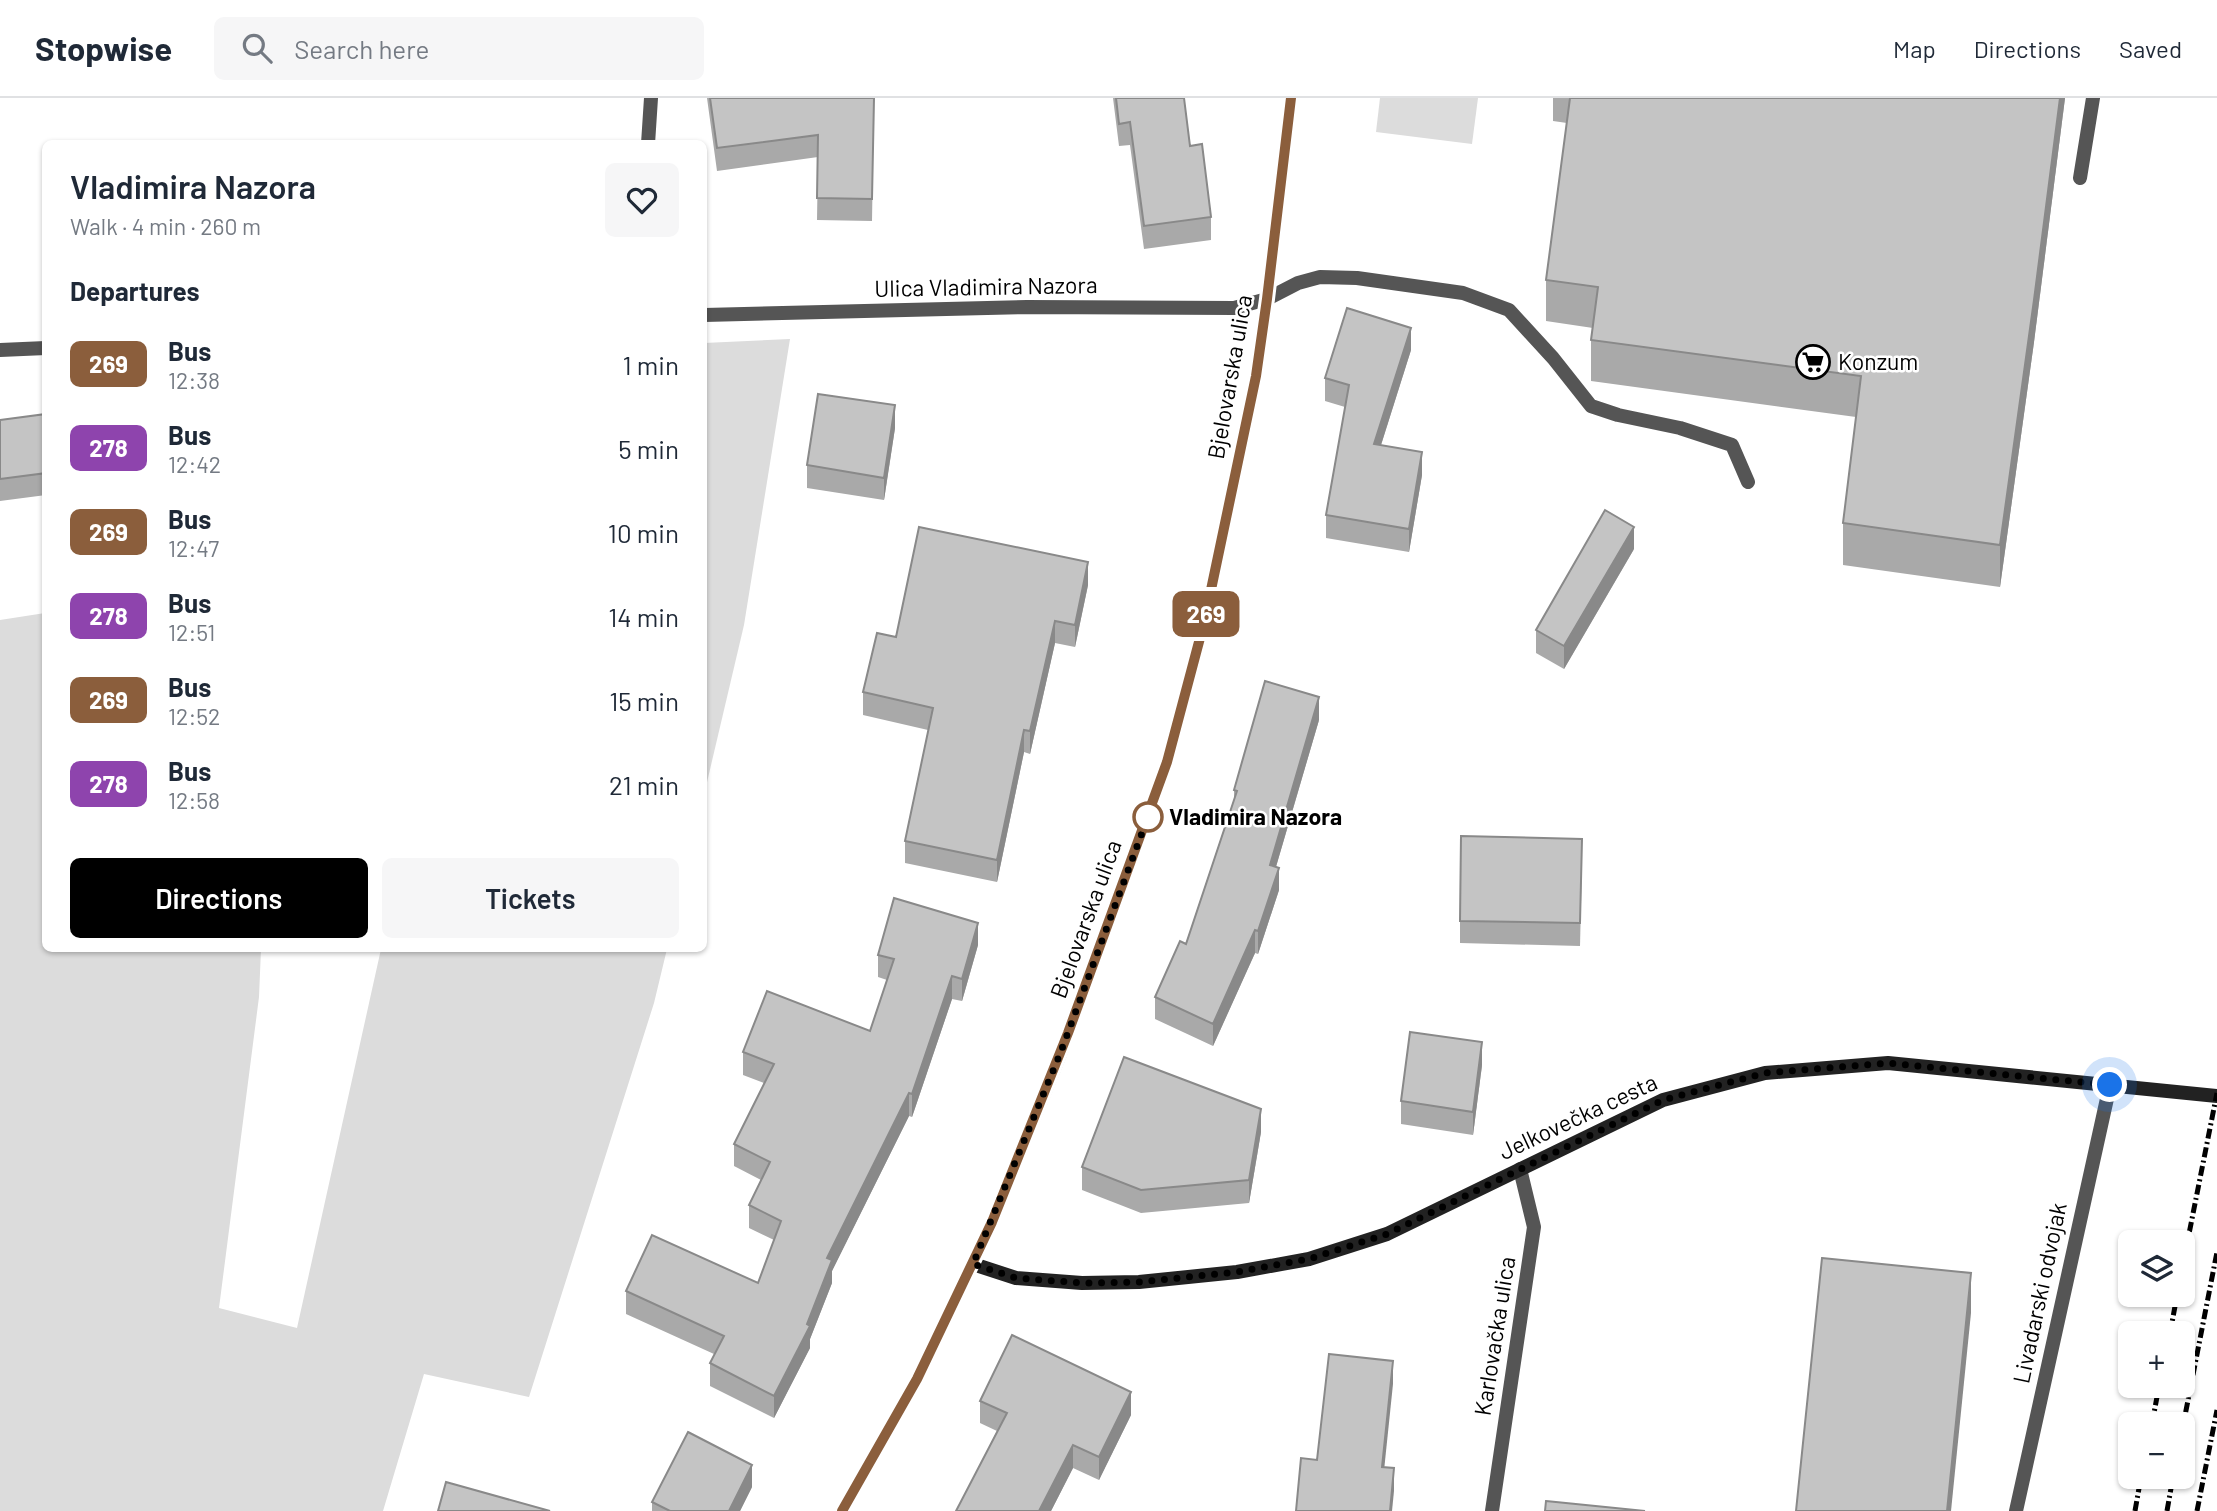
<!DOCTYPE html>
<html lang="en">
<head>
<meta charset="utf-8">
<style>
  :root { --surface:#fff; --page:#f6f6f7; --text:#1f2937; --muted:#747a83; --line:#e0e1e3; --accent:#000 }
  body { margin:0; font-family:Barlow,sans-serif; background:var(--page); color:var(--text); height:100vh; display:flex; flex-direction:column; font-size:26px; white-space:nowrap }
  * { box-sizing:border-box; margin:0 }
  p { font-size:23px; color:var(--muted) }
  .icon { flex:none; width:38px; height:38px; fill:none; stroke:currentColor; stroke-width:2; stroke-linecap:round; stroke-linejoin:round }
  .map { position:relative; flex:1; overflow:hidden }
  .details { position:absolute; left:42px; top:42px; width:665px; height:812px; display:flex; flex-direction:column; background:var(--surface); border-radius:10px; box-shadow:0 2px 5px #0004 }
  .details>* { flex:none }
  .badge { padding:0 14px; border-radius:10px; font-size:24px; line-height:46px }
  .controls { position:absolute; left:2118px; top:1132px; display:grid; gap:14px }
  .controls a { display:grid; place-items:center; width:77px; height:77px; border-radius:10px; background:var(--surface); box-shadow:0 2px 5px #0004; font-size:35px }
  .you { position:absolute; width:35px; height:35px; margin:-18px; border:5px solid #fff; border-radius:50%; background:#1a73e8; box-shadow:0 0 0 10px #1a73e833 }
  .map>.badge { position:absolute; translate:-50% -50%; box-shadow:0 0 0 4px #fff }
  h2 { padding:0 28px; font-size:26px; line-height:63px }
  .round { display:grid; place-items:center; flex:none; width:74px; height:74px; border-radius:10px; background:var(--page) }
  .headline { display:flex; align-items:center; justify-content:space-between; height:119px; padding:0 28px }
  h1 { font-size:33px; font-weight:600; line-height:52px }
  .cta { display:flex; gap:14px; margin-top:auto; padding:14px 28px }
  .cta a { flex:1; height:80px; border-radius:10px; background:var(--accent); color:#fff; font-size:28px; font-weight:600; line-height:80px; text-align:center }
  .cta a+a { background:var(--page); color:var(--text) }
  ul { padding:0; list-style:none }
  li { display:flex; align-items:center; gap:21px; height:84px; padding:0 28px }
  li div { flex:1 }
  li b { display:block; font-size:26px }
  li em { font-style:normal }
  li .badge { min-width:77px; font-weight:700; text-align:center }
  header { display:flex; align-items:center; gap:42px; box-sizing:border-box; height:98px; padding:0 35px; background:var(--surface); border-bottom:2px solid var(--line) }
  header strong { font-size:33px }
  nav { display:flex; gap:38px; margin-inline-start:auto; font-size:24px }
  .search { width:490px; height:63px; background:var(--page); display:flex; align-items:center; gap:18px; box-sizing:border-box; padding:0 24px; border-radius:10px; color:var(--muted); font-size:26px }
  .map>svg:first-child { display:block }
  .green { fill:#dcdcdc }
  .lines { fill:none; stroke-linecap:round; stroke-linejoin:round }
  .lane { stroke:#555; stroke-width:14 }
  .street { stroke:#555; stroke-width:14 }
  .secondary { stroke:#222; stroke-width:14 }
  .rail { stroke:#000; stroke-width:5; stroke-dasharray:10 3.5 2 3.5; stroke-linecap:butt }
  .wall { fill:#a9a9a9 }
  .shaded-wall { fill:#898989 }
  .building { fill:#c4c4c4; stroke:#898989; stroke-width:2 }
  .line-casing { stroke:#fff; stroke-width:16 }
  .line { stroke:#8b5e3c; stroke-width:10 }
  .walk { stroke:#000; stroke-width:7; stroke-dasharray:0 12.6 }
  .stop-dot { fill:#fff; stroke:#8b5e3c; stroke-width:3.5 }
  .labels { text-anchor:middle; stroke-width:5; stroke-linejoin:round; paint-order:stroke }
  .street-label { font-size:23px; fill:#000; stroke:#fff }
  .poi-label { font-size:23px; fill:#000; stroke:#fff; text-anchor:start }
  .stop-label { font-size:23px; font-weight:bold; fill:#000; stroke:#fff; text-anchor:start }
</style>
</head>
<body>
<header>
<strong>Stopwise</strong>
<div class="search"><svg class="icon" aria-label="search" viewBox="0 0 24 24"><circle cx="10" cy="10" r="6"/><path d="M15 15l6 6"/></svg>Search here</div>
<nav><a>Map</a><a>Directions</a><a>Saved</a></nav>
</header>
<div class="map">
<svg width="2217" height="1413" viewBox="0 0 2217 1413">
  <rect width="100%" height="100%" fill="#fff"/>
  <g class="green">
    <polygon points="1380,0 1478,0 1472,46 1376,34"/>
    <polygon points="790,241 744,527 704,697 704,245"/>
    <polygon points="45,515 46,850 261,851 259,899 219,1210 297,1230 381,851 667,851 654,905 529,1299 424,1276 383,1413 0,1413 0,522"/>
  </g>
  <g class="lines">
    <g class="lane">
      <polyline points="2080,80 2093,0"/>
      <polyline points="1267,201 1298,185 1320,179 1357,180 1463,195 1509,212 1553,260 1591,308 1618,317 1680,330 1732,347 1748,384"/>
      <polyline points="2016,1413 2110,987"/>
    </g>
    <g class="street">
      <polyline points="648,46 651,0"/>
      <polyline points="704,217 1027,209 1234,210 1267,201"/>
      <polyline points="0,252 46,250"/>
      <polyline points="1492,1413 1534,1129 1520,1071"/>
    </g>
    <g class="secondary">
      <polyline points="973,1166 1016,1180 1082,1185 1139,1184 1237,1174 1309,1161 1387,1136 1663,1002 1765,975 1888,965 2217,998"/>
      <polyline points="842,1413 917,1281 992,1124 1060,956 1167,664 1204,525 1256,278 1267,201 1291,0"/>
    </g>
    <g class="rail">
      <polyline points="2182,1171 2217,995"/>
      <polyline points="2170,1236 2177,1197"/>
      <polyline points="2152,1326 2159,1288"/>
      <polyline points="2182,1333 2217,1154"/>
      <polyline points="2135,1413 2141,1379"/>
      <polyline points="2167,1413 2173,1379"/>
      <polyline points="2197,1413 2217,1312"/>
    </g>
  </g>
  <g class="wall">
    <polygon points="707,0 874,0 872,123 817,122 818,59 717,73"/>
    <polygon points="1113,0 1184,0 1190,48 1211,119 1211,142 1144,151 1130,47 1119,48"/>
    <polygon points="1553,0 2065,0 2034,244 2000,489 1843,467 1843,425 1856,319 1591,283 1591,242 1593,230 1546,223 1546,182 1567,25 1553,23"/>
    <polygon points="1411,252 1381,347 1422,377 1409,454 1326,440 1326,417 1345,309 1325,303 1325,280"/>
    <polygon points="46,316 46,397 0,403 0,322"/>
    <polygon points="895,330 884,402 807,390 807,367"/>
    <polygon points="1634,451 1564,571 1536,555 1536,532"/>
    <polygon points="1088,487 1075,549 1055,545 1030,656 1024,654 997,784 905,765 905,743 928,632 863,617 863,594 896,539"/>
    <polygon points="1319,622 1276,769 1279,792 1258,856 1255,855 1213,948 1155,921 1155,899 1186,846 1234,704 1234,692"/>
    <polygon points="1582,764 1580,848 1460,845 1460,823"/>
    <polygon points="978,847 962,903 952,901 912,1019 909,1018 832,1173 832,1185 810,1241 810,1250 774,1320 710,1288 710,1265 714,1256 626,1216 626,1193 758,1185 774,1142 749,1130 749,1107 761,1082 734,1068 734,1046 764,985 743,977 743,954 870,933 887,882 878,879 878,857"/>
    <polygon points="1482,967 1473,1037 1401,1026 1401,1003"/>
    <polygon points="1261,1034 1249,1105 1141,1115 1082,1092 1082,1069"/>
    <polygon points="980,1303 1131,1317 1099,1382 1073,1370 1051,1413 956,1413 997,1333 980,1325"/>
    <polygon points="752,1389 740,1413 652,1413 652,1404"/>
  </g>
  <g class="shaded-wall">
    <polygon points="2060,0 2065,0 2034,244 2000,489 2000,447"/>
    <polygon points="1411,230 1411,252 1374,369 1374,346"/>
    <polygon points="895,307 895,330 884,402 884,380"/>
    <polygon points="1422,354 1422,377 1409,454 1409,431"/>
    <polygon points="1634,429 1634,451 1564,571 1564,548"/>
    <polygon points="1088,464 1088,487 1075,549 1075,527"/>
    <polygon points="1055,523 1055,545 1030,656 1030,633"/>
    <polygon points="1319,599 1319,622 1270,789 1270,767"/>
    <polygon points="1024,632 1024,654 997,784 997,762"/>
    <polygon points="1279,770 1279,792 1258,856 1258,833"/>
    <polygon points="978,825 978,847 962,903 962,881"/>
    <polygon points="1255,832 1255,855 1213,948 1213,926"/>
    <polygon points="952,878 952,901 912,1019 912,996"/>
    <polygon points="1482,944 1482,967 1473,1037 1473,1014"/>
    <polygon points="909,995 909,1018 832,1173 832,1185 810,1241 810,1250 774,1320 774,1298 807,1226 827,1160"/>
    <polygon points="1261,1011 1261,1034 1249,1105 1249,1082"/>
    <polygon points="1971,1175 1971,1215 1951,1413 1947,1413"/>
    <polygon points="1393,1263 1393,1286 1382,1392 1382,1369"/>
    <polygon points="1131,1294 1131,1317 1099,1382 1099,1359"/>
    <polygon points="1073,1347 1073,1370 1051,1413 1039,1413"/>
    <polygon points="752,1367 752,1389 740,1413 729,1413"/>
    <polygon points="1394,1370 1394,1393 1392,1413 1390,1413"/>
  </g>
  <g class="building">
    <polygon points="710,0 874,0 872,101 817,100 818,37 717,50"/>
    <polygon points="1116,0 1184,0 1190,48 1202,46 1211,119 1144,128 1130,24 1119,26"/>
    <polygon points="1570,0 2060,0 2034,202 2000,447 1843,425 1861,278 1591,242 1598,189 1546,182"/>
    <polygon points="1347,210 1411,230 1374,346 1422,354 1409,431 1326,417 1349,287 1325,280"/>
    <polygon points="818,296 895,307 884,380 807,367"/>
    <polygon points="46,316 46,375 0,381 0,322"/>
    <polygon points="1605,412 1634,429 1564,548 1536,532"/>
    <polygon points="919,429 1088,464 1075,527 1055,523 1030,633 1024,632 997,762 905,743 933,610 863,594 877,535 896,539"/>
    <polygon points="1265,583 1319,599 1270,767 1279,770 1258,833 1255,832 1213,926 1155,899 1180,843 1186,846 1237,693 1234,692"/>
    <polygon points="1461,738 1582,741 1580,825 1460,823"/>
    <polygon points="894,800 978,825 962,881 952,878 912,996 909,995 827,1160 832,1162 807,1226 810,1228 774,1298 710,1265 724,1238 626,1193 652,1137 758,1185 781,1123 749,1107 770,1064 734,1046 774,966 743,954 767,893 870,933 894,861 878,857"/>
    <polygon points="1410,934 1482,944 1473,1014 1401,1003"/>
    <polygon points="1124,959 1261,1011 1249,1082 1141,1092 1082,1069"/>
    <polygon points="1822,1160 1971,1175 1947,1413 1796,1413"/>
    <polygon points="1012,1237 1131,1294 1099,1359 1073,1347 1039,1413 956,1413 1007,1315 980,1303"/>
    <polygon points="1329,1256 1393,1263 1382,1369 1394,1370 1390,1413 1296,1413 1301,1360 1317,1362"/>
    <polygon points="688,1334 752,1367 729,1413 670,1413 652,1404"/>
    <polygon points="446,1384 550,1413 438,1413"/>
    <polygon points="1546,1403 1645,1413 1545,1413"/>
  </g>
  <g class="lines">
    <g class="line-casing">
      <polyline id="line" points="842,1413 917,1281 992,1124 1068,935 1167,664 1204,525 1256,278 1267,201 1291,0"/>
    </g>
    <use href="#line" class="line"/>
    <polyline class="walk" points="1148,719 1149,716 1060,956 973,1166 1016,1180 1083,1185 1139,1184 1237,1174 1309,1161 1387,1136 1663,1002 1765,975 1888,965 2110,987"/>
  </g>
  <defs>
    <g id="supermarket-ring" transform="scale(1.75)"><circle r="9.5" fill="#fff" stroke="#000" stroke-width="1.5"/><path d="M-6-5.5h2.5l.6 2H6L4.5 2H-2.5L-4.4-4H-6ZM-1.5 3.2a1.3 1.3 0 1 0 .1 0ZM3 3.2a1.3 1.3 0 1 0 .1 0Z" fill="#000"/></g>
  </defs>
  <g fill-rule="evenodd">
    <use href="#supermarket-ring" x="1813" y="264"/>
  </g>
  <circle class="stop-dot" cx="1148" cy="719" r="14"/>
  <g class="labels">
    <g class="street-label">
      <text transform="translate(986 189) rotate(-1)" y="8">Ulica Vladimira Nazora</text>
      <text transform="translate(1230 279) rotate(-80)" y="8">Bjelovarska ulica</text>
      <text transform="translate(1086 821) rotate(-70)" y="8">Bjelovarska ulica</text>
      <text transform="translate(1578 1019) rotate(-25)" y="8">Jelkovečka cesta</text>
      <text transform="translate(2040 1195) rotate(-78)" y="8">Livadarski odvojak</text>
      <text transform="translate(1495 1238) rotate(-81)" y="8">Karlovačka ulica</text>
    </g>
    <g class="poi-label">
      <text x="1838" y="272">Konzum</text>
    </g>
    <g class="stop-label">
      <text x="1169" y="727">Vladimira Nazora</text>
    </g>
  </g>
</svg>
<div class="controls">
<a><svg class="icon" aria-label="layers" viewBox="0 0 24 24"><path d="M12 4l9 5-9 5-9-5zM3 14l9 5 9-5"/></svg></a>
<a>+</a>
<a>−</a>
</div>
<div class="you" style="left:2110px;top:987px"></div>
<b class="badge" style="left:1206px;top:516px;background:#8b5e3c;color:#fff">269</b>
<section class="details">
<div class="headline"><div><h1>Vladimira Nazora</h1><p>Walk · 4 min · 260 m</p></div><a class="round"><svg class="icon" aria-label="heart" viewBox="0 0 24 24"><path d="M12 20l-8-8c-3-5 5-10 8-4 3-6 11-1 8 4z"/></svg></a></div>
<h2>Departures</h2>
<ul>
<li><span class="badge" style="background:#8b5e3c;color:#fff">269</span><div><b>Bus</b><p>12:38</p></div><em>1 min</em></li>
<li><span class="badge" style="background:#8e44ad;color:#fff">278</span><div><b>Bus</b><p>12:42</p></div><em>5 min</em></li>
<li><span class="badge" style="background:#8b5e3c;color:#fff">269</span><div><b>Bus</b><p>12:47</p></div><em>10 min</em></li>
<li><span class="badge" style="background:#8e44ad;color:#fff">278</span><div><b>Bus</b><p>12:51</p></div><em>14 min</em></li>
<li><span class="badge" style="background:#8b5e3c;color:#fff">269</span><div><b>Bus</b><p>12:52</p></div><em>15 min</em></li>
<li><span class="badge" style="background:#8e44ad;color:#fff">278</span><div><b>Bus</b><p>12:58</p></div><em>21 min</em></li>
</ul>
<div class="cta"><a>Directions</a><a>Tickets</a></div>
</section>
</div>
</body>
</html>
